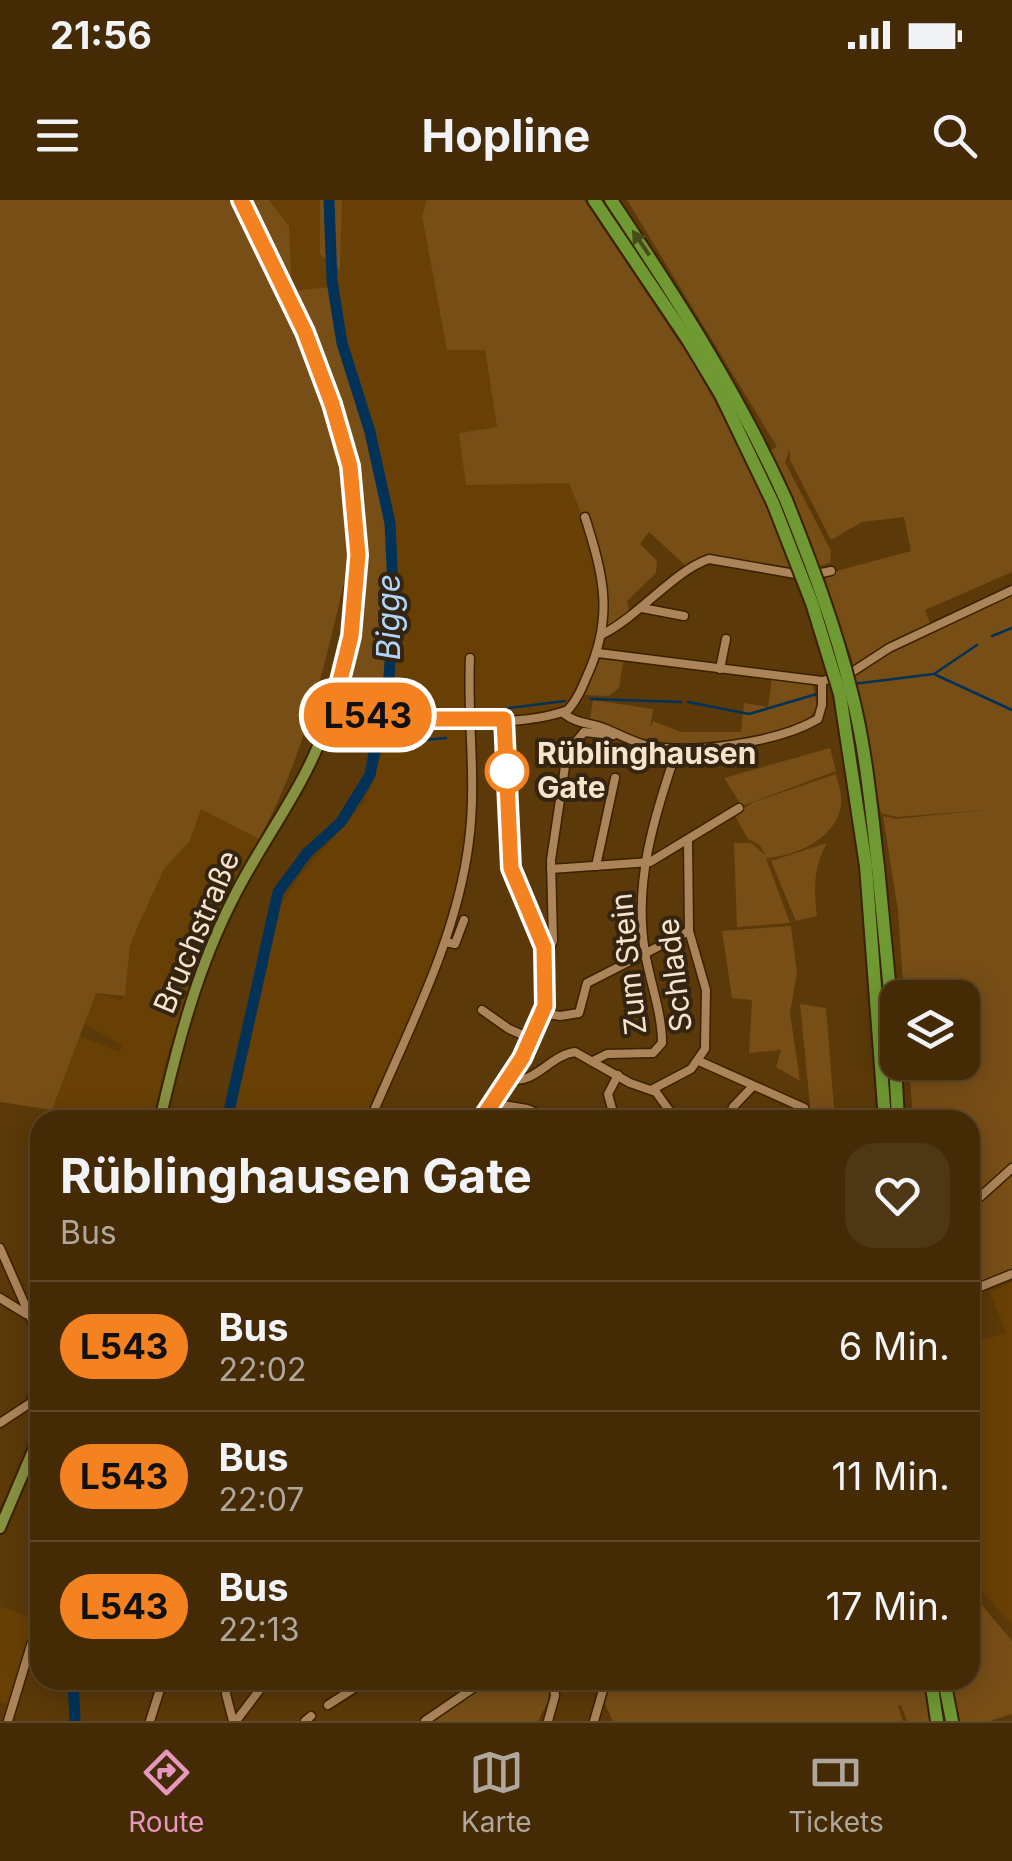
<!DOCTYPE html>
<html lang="de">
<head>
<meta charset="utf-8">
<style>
  :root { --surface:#442b06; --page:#4e3714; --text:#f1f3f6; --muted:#afa79b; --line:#5c4728; --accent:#e797bd }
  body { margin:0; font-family:Inter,sans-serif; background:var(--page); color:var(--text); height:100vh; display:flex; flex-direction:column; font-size:38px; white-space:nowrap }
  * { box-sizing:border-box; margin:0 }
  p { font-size:32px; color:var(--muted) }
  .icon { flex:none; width:55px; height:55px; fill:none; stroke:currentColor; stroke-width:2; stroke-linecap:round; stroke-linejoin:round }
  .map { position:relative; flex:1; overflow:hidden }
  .panel { position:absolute; left:30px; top:910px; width:950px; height:580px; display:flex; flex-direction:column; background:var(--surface); border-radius:30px; box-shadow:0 5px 25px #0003,0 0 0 2px var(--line) }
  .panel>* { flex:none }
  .badge { padding:0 20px; border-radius:32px; font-size:35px; line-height:65px }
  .controls { position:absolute; left:880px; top:780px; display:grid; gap:20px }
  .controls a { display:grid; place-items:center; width:100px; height:100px; border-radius:20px; background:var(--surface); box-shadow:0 5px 25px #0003,0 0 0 2px var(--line); font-size:50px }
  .map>.badge { position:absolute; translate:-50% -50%; box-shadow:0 0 0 5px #fff }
  .round { display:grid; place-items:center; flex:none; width:105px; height:105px; border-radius:30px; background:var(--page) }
  .head { display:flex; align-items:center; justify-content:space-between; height:170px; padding:0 30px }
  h1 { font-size:48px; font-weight:700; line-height:75px }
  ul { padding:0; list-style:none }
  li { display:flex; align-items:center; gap:30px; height:130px; padding:0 30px; border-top:2px solid var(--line) }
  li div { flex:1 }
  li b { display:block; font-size:38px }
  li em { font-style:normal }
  li .badge { min-width:110px; font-weight:700; text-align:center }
  .status { display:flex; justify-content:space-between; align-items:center; height:70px; padding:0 50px; background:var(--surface); direction:ltr }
  .status svg { height:28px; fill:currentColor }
  header { display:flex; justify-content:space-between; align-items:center; height:130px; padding:0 30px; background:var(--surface); font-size:45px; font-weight:700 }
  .dock { display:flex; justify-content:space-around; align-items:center; height:140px; border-top:2px solid var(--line); background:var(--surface); font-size:28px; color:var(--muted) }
  .dock a { display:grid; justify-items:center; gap:5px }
  .dock .active { color:var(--accent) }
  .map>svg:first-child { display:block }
  .built { fill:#684005 }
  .green { fill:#784e17 }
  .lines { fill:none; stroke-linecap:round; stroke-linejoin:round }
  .stream { stroke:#023258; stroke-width:2.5 }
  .river { stroke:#023258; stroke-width:11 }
  .minor-casing { stroke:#3b2100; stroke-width:11 }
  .major-casing { stroke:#3b2100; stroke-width:14 }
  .highway-casing { stroke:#3b2100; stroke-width:16 }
  .minor { stroke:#ac8459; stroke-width:8 }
  .major { stroke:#879142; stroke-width:10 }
  .highway { stroke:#6f9932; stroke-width:12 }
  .highway-bridge-casing { stroke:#3b2100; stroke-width:16; stroke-linecap:butt }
  .highway-bridge { stroke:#6f9932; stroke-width:12 }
  .oneway { fill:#494d1d }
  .line-casing { stroke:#fff; stroke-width:22 }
  .line { stroke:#f58220; stroke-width:15 }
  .stop-dot { fill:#fff; stroke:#f58220; stroke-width:5 }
  .labels { text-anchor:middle; stroke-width:8; stroke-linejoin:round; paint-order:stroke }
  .stop-label { font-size:30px; font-weight:bold; fill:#f8e3cc; stroke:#342412; text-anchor:start }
  .street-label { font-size:30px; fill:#f8e3cc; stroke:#342412 }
  .water-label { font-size:32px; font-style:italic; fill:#afd5fb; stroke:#342412 }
</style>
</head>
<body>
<div class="status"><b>21:56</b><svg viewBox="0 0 49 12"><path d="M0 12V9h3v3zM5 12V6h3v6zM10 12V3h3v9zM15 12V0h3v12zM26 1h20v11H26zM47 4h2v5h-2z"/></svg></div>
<header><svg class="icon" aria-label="menu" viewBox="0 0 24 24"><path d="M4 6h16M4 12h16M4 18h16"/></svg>Hopline<svg class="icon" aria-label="search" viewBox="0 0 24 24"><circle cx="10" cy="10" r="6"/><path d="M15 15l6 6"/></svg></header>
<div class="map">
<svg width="1012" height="1521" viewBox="0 0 1012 1521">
  <rect width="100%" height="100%" fill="#5b3908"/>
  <g class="built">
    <polygon points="269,0 427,0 422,16 447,149 485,150 497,227 459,233 467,284 569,283 597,355 604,416 584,483 563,513 468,522 469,640 445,742 370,920 233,920 281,705 299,677 365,601 384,548 392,503 398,416 395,330 330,88 292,92 289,26"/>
    <polygon points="201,608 259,639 242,664 203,747 168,852 153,920 90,920 52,910 80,836 120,852 122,845 84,824 96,793 121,800 125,796 130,746 138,726 164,669 189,642"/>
    <polygon points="1012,1083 1012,1425 977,1385 970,1296 970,1143 1006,1133 990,1092"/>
    <polygon points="0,1406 38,1421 7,1505 0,1502"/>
  </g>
  <g class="green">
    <path d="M0 0H269L289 26 292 91 330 87 395 330 398 416 392 503 351 488 360 438 365 361 349 362C326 458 307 552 259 639L201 609 189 642 164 669 138 726 130 746 125 796 96 793 52 910 0 902Z"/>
    <polygon points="320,0 342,0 340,70 320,54"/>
    <path d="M427 0H584L693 163 748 261 777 247 627 0H1012V372L925 410 933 431 1012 395V1071L970 1088V920H913L909 863 962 862V798L904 797 898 711 883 616 896 619 983 610 897 617 881 613 852 459 830 400 825 374 911 351 904 317 862 322 831 340 790 260V249L785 262 831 351 830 363C791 376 748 361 708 354L687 367 649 332 640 344 657 361 656 373 627 401 630 416 607 432 604 372 569 283 466 285 459 233 497 227 485 150H447L422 16Z"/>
    <polygon points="600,459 623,462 619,488 609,496 585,495"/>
    <polygon points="772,478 813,485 817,507 805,524 736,544 645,545 578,521 579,516 590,518 593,500 653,509 650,529 653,521 681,532 741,532 744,503 768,507"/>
    <polygon points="830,548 836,571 742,606 724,578"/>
    <path d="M836 574C838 584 843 597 841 606 835 639 796 656 766 658L790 723 737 727 734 643H751L765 655 760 645 748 639 734 614 754 602Z"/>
    <path d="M827 643C813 668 814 688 817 716L796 721 771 661Z"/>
    <polygon points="791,726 797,773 790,813 800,881 776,867 781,850 749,853 752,800 732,798 722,731"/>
    <polygon points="800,804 826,808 835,920 801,920 810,905"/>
    <polygon points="970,1391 1012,1441 1012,1514 990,1521 958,1521 951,1480 970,1480"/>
    <polygon points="492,1480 549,1480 548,1501 538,1521 432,1521"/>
    <polygon points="611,1480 924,1480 931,1521 907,1521 901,1505 898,1506 903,1521 613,1521 603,1500"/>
  </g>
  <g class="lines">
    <g class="stream">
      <polyline points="992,436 1012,428"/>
      <polyline points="936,475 1012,510"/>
      <polyline points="853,484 934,474 977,445"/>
      <polyline points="591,499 681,502"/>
      <polyline points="688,502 749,514 817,494"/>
      <polyline points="509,508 565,501"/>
      <polyline points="376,544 446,538"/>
    </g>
    <g class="river">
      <polyline points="227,920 278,692 307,653 341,622 370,575 389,476 394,409 390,323 370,232 342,143 332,81 329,0"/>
      <polyline points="73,1480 75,1521"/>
    </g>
    <g class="minor-casing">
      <g id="minor">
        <polyline points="642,408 684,416"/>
        <path d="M603 434C640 415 674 371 709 359L807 376 831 371"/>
        <polyline points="598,453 822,481 849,474 889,448 1012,390"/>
        <polyline points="720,469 726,439"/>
        <path d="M342 509C397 522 516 530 568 510 577 500 582 488 587 476 614 417 604 377 585 317"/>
        <path d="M563 513C578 525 590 522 606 529 618 534 629 540 642 544 687 556 777 543 818 519L822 505V481"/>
        <polyline points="596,666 615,578"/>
        <polyline points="551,669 650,662 739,608"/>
        <polyline points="445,742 455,744 464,720"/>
        <polyline points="545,759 553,741 551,660 567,553 584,532 613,535"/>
        <polyline points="482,810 509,829 532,839"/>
        <polyline points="543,813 560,816 579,813 587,783 689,731"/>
        <path d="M593 861 607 854 653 853 662 843C662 812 650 783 645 752 633 681 655 616 677 549"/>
        <polyline points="699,861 804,908 798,920"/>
        <path d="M509 879C534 886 550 855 575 852L630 883 656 892 676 920"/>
        <polyline points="651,890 691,869 705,849 706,790 689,731 688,641"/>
        <polyline points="491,903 527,909 554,920"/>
        <polyline points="733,907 753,886"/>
        <path d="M370 920C408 830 457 739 469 641 477 580 467 519 470 458"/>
        <polyline points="481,920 522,859 545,805 544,747 511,668 505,519"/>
        <polyline points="615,920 608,894 618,875"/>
        <polyline points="970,1006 1012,968"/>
        <polyline points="0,1048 40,1139"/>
        <polyline points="970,1091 1012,1074"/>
        <polyline points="0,1098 26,1114"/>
        <polyline points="32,1202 40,1148"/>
        <polyline points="0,1223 32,1202 40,1205"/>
        <polyline points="228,1480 226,1494 233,1521"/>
        <polyline points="328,1505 367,1480"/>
        <polyline points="8,1521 31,1445 40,1430"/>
        <polyline points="150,1521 163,1480"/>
        <polyline points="236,1521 267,1480"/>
        <polyline points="305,1521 311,1516"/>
        <polyline points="425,1521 485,1480"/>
        <polyline points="548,1521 555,1496 553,1480"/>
        <polyline points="594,1521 606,1480"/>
      </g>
    </g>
    <g class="major-casing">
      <g id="major">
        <path d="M241 0C288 87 341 193 354 292 364 362 354 429 336 497"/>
        <circle cx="331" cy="507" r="12"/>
        <path d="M160 920C178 842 198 766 235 695 265 636 308 583 328 519"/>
        <polyline points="0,1328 40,1234"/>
      </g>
    </g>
    <g class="highway-casing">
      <g id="highway">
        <polyline points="594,0 688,140 721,195 773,303"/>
        <path d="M611 0C676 97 738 193 786 300"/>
        <polyline points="866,666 885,920"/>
        <polyline points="878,667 893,823 898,920"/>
        <polyline points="931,1480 937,1521"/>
        <polyline points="944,1480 952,1521"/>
      </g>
    </g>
    <use href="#minor" class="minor"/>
    <use href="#major" class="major"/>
    <use href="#highway" class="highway"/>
    <g class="highway-bridge-casing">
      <g id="highway-bridge">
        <path d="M786 300C811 363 835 425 851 491 866 548 871 608 878 667"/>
        <polyline points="773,303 812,403 840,494 866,666"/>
      </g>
    </g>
    <use href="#highway-bridge" class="highway-bridge"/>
  </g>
  <defs><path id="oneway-solid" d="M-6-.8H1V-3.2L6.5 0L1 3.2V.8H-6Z" transform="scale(2.5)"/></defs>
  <use class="oneway" href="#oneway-solid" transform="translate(641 43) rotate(-124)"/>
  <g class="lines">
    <g class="line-casing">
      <polyline id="line" points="241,0 305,132 332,204 350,266 358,355 351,436 336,497 342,510 397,519 504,519 511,668 544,747 545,806 522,858 481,920"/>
    </g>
    <use href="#line" class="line"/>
  </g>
  <circle class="stop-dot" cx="507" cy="571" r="20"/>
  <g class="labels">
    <g class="stop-label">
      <text x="537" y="564">Rüblinghausen<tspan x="537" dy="34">Gate</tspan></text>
    </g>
    <g class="street-label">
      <text transform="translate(197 732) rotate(-67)" y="10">Bruchstraße</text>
      <text transform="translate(629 764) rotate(-96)" y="10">Zum Stein</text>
      <text transform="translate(675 775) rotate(-97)" y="10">Schlade</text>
    </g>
    <g class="water-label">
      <text transform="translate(389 417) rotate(-90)" y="11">Bigge</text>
    </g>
  </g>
</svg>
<div class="controls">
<a><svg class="icon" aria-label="layers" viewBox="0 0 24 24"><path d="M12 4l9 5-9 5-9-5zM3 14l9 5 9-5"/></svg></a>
</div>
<b class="badge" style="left:368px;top:515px;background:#f58220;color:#111">L543</b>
<section class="panel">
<div class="head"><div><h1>Rüblinghausen Gate</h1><p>Bus</p></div><a class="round"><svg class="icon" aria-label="heart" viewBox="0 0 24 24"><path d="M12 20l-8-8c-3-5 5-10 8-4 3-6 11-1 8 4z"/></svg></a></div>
<ul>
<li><span class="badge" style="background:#f58220;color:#111">L543</span><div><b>Bus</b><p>22:02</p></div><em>6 Min.</em></li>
<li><span class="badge" style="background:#f58220;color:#111">L543</span><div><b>Bus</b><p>22:07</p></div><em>11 Min.</em></li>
<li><span class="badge" style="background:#f58220;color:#111">L543</span><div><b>Bus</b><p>22:13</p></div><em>17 Min.</em></li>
</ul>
</section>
</div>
<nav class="dock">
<a class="active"><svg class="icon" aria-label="directions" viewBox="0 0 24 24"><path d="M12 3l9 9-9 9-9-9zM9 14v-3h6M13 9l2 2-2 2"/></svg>Route</a>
<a><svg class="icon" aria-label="map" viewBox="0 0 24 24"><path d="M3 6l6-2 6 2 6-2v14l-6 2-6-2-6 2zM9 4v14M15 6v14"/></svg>Karte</a>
<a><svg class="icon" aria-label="tickets" viewBox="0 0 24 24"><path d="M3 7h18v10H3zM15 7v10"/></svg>Tickets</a>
</nav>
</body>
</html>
